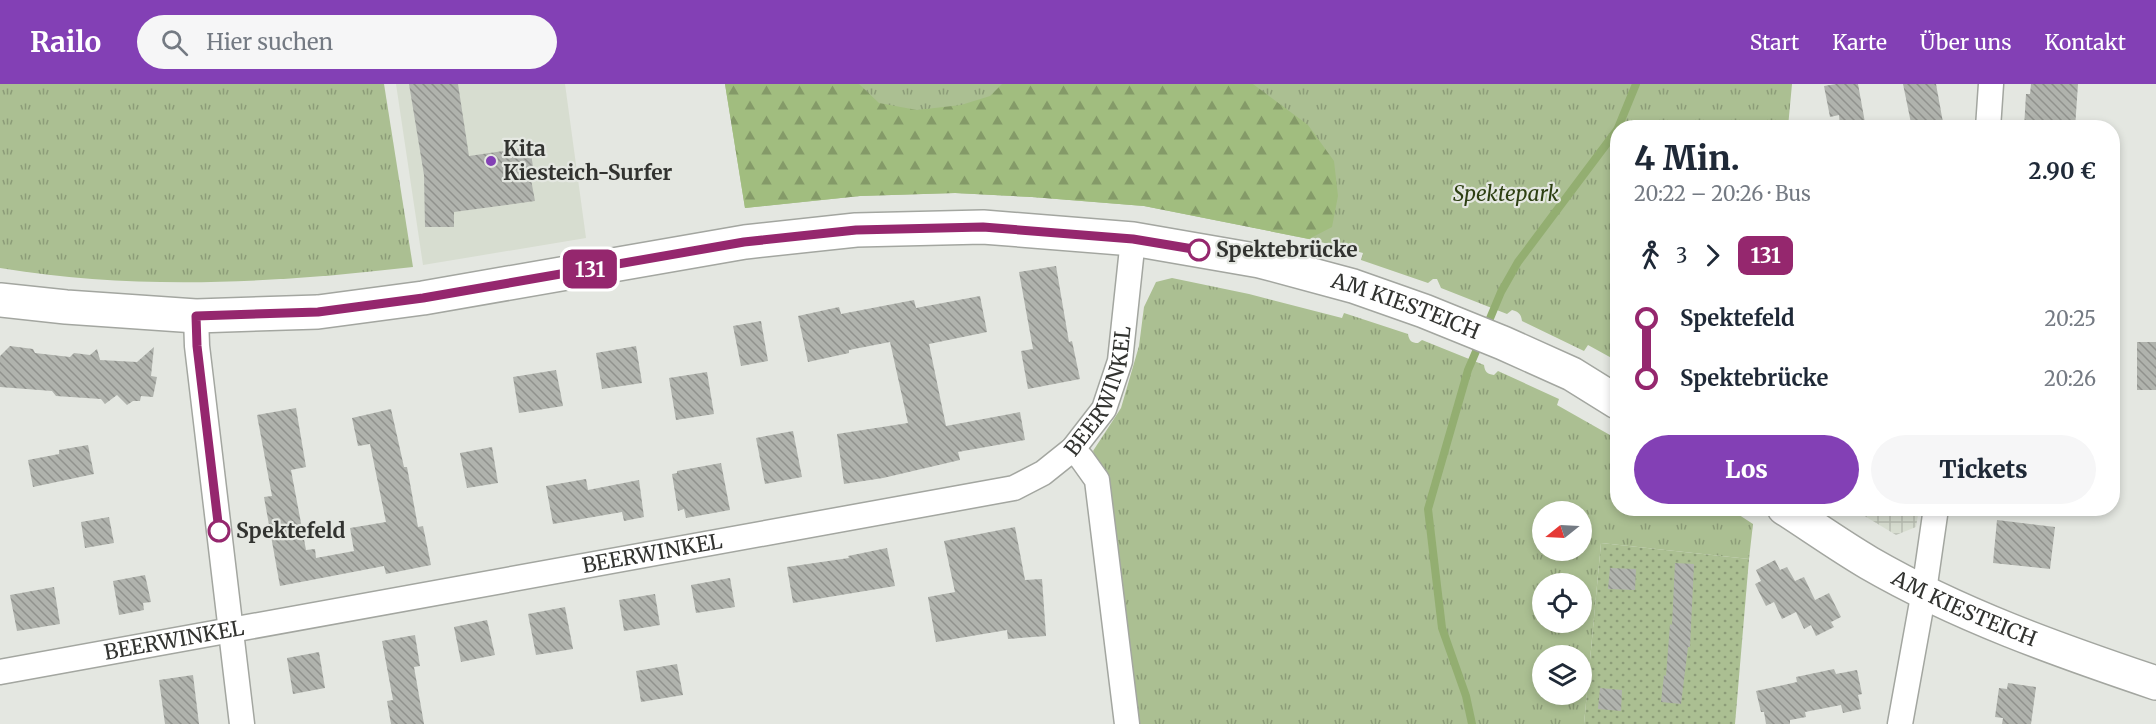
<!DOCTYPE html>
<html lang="de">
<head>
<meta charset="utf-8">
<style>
  :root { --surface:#fff; --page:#f6f6f7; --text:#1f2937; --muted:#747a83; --accent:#8340b5 }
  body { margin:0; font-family:Merriweather,serif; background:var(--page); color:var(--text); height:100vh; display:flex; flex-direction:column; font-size:22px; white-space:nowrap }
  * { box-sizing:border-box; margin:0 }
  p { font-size:20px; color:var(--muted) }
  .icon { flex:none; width:33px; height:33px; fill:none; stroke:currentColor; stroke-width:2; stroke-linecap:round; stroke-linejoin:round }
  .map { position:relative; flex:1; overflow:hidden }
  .details { position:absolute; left:1610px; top:36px; width:510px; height:396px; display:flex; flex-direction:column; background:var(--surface); border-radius:24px; box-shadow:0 3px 9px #0003 }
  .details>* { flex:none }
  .badge { padding:0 12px; border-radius:9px; font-size:21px; line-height:39px }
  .needle { width:39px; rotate:252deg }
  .fabs { position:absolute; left:1532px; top:417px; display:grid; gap:12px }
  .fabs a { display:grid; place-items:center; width:60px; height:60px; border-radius:50%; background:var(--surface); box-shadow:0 3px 9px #0003; font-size:30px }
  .map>.badge { position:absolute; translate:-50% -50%; box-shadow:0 0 0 3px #fff }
  .legs { display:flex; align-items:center; gap:9px; height:66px; padding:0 24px; font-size:20px }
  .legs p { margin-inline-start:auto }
  .summary { display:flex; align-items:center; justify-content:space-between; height:102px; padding:0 24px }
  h1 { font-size:33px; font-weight:800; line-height:45px }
  .button { display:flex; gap:12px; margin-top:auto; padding:12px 24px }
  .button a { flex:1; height:69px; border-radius:36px; background:var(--accent); color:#fff; font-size:24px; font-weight:800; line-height:69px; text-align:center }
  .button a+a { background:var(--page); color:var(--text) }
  ul { padding:0 24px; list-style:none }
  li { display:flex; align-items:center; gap:21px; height:60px; font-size:22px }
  li i { display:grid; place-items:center; width:9px; height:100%; margin:0 8px; background:currentColor }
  li i::after { content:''; width:15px; height:15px; margin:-8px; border:4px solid; border-radius:50%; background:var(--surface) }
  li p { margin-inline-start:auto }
  li:first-child i { background:linear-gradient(#0000 50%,currentColor 0) }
  li:last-child i { background:linear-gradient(currentColor 50%,#0000 0) }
  header { display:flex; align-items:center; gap:36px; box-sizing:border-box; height:84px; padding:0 30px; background:var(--accent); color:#fff }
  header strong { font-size:28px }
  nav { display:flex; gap:33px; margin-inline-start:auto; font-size:21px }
  .search { width:420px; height:54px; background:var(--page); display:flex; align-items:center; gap:15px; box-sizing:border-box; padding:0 21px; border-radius:33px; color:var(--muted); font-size:22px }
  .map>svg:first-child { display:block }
  .built { fill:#d7ddd0 }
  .industrial { fill:url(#industrial-grid) }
  .grass { fill:url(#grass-tufts); fill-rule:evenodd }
  .forest { fill:url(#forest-firs) }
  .garden { fill:url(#garden-dots) }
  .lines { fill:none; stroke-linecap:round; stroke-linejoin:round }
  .stream { stroke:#93ae71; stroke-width:8 }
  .building { fill:url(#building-back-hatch) }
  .street-casing { stroke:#a3a6a0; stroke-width:27 }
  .secondary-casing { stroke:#a3a6a0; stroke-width:36 }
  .street { stroke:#fff; stroke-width:24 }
  .secondary { stroke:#fff; stroke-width:33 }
  .line-1-casing { stroke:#fff; stroke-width:14 }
  .line-1 { stroke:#95276e; stroke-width:9 }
  .poi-dot { fill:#8340b5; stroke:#e4e7e1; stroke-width:2 }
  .stop-1-dot { fill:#fff; stroke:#95276e; stroke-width:3 }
  .labels { text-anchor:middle; stroke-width:4.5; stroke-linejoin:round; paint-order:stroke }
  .poi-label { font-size:21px; font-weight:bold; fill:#323330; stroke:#e4e7e1; text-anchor:start }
  .park-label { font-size:21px; font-style:italic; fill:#2d3f12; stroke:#e4e7e1 }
  .stop-label { font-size:21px; font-weight:bold; fill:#323330; stroke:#e4e7e1; text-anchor:start }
  .street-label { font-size:21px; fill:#323330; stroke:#e4e7e1 }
</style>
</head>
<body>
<header>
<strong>Railo</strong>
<div class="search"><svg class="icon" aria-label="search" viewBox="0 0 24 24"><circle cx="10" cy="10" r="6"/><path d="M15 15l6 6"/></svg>Hier suchen</div>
<nav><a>Start</a><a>Karte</a><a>Über uns</a><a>Kontakt</a></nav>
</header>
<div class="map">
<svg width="2156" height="640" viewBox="0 0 2156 640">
  <defs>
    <pattern id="industrial-grid" width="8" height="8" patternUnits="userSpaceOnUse" patternTransform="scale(1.5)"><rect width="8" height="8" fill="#d7ddd0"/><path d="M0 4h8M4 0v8" fill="none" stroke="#b9beb3"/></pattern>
    <pattern id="grass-tufts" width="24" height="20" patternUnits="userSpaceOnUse" patternTransform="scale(1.5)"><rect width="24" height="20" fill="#abbf92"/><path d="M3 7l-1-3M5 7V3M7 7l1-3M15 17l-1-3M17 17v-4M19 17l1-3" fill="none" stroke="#8c9c78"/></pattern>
    <pattern id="forest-firs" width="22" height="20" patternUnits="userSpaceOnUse" patternTransform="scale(1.5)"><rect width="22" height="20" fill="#a1bd7f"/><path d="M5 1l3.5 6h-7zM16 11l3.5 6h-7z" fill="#849a68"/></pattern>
    <pattern id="garden-dots" width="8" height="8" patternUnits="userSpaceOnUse" patternTransform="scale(1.5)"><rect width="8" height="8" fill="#abbf92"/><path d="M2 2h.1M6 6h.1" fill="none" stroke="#8c9c78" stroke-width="1.8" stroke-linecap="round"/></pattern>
    <pattern id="building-back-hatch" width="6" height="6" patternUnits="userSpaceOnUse" patternTransform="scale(1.5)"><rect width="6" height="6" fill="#b0b3ad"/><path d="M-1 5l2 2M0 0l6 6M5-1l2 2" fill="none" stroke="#90928d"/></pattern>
  </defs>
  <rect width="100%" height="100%" fill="#e4e7e1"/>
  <polygon class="built" points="396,0 565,0 586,154 423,181"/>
  <polygon class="industrial" points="1853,425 1919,425 1916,443 1896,451"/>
  <g class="grass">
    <path d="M0 0H384L413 183C274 199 139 207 0 184Z"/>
    <path d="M725 0H1792L1788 43 1617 44V277L1588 261 1584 267 1522 237C1521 230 1519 228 1512 226L1507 230 1441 204 1437 195H1433L1428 199 1361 176 1363 169 1309 155 1144 122 1032 113 955 109 860 112 745 124Z"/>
    <path d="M1172 194 1249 210 1342 234 1344 229 1408 250C1409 257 1412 259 1418 259L1422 256 1484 281C1485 288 1487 290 1494 291L1498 287 1559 315 1557 321 1617 355V424L1730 425 1753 440 1749 475 1601 459 1584 640H1137L1109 403 1093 367 1121 324 1139 262 1144 223 1156 198ZM1542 428H1581V466H1542ZM1542 500H1581V538H1542ZM1542 572H1581V610H1542Z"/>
  </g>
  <polygon class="forest" points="725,0 859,0 879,19 917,26 961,21 990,12 1002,0 1253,0 1308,41 1334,77 1338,112 1332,143 1309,155 1144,122 1032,113 955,109 860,112 745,124"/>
  <polygon class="garden" points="1601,459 1749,475 1735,640 1584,640"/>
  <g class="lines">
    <g class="stream">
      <polyline points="1618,44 1636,0"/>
      <polyline points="1486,244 1501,208 1518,178 1617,46"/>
      <polyline points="1472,640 1466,612 1442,544 1428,425 1468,286 1480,258"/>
    </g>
  </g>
  <g class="building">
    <polygon points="409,0 458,0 469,72 530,63 534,89 530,90 535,117 454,128 454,143 425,143 424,91"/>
    <polygon points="1836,0 1858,0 1866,44 1840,44 1839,31 1830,33 1824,2"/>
    <polygon points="1903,0 1936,0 1944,44 1912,44"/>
    <polygon points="2031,0 2078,0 2075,44 2024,44 2026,10 2030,10"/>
    <polygon points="1056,182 1069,258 1072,257 1080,295 1028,305 1021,267 1033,265 1019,188"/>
    <polygon points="980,212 987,248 929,260 946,342 1020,328 1025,356 958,368 960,376 883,394 844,400 837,350 908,339 890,258 849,266 849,269 808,278 798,232 839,223 841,230 914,216 916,224"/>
    <polygon points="761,237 768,277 741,282 733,242"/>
    <rect x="2137" y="258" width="19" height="48"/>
    <polygon points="10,262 33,265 35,269 70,273 74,269 90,271 97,265 100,276 137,278 154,263 151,292 157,293 153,313 141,312 140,317 133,317 127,321 117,311 105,320 101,315 56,312 52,307 0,303 0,272"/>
    <polygon points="636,262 642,299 602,305 596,269"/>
    <polygon points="556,286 563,322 519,329 513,293"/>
    <polygon points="707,288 714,330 676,336 669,294"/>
    <polygon points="296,324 306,383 291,386 306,466 315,465 316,474 354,467 350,444 386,438 370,360 358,362 352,334 391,325 404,383 407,383 418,443 423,442 431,481 386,490 384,482 280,502 264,413 272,412 257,331"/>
    <polygon points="793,347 802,393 765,400 756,354"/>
    <polygon points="88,361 94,390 33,403 28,376 59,370 59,366"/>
    <polygon points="492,363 498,399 467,404 460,369"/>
    <polygon points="721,379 730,426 686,434 684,425 678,427 672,390 677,389 677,387"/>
    <polygon points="586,395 588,406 639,396 644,433 624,437 622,428 553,440 546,402"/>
    <polygon points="109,433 114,459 85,464 81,438"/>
    <polygon points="1997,436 2055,443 2050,485 1993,479"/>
    <polygon points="1015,443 1025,496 1042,495 1046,552 1008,555 1007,546 936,558 928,513 955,508 944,457"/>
    <polygon points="887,464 895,502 793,519 787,483 849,474 848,472"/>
    <polygon points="1775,476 1780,486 1787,483 1795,497 1804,493 1815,516 1829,509 1841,533 1831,538 1834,543 1816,552 1811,541 1804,545 1796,528 1782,535 1774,518 1766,522 1755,500 1761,497 1756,486"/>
    <polygon points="1675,479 1694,480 1690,563 1688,563 1681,620 1661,618 1664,591 1666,592 1670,540 1672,541"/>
    <polygon points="1610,484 1636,485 1635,506 1608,505"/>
    <polygon points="145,491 151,518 143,519 144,526 119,531 113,497"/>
    <polygon points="730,494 735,523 696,529 691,501"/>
    <polygon points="54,503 60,540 17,547 10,511"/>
    <polygon points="655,510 660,541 624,547 619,516"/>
    <polygon points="565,523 573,565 536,571 528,530"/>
    <polygon points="487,536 495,571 461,578 454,543"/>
    <polygon points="415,551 420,582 414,583 424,640 391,640 387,617 393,616 382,557"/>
    <polygon points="319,568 325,604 293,610 287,574"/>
    <polygon points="677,580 683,611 641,618 636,587"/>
    <polygon points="1834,585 1836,590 1857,586 1862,610 1858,611 1861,625 1843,629 1841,621 1805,628 1806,633 1790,636 1790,640 1766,640 1764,628 1761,628 1756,607 1797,598 1796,593"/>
    <polygon points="193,591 199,640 165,640 159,596"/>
    <polygon points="2008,599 2036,603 2031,640 2002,640 2003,634 1995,633 1999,604 2007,605"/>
    <polygon points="1600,604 1622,606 1621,627 1598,625"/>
  </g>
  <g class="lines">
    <g class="street-casing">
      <g id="street">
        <polyline points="1988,44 1991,0"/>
        <polyline points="196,232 197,262 242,640"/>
        <polyline points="1073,365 1082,375 1097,396 1127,640"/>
        <path id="s1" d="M0 588 1014 404 1043 389 1073 365 1104 325 1120 277 1133 155"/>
        <polyline points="1900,640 1924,507 1936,424"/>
      </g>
    </g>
    <g class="secondary-casing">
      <g id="secondary">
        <path id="s2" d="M0 216 66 223 196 232 318 228 423 214 745 158 856 146 983 143 1133 155 1260 177 1353 202 1424 227 1503 259 1572 290 1617 318"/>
        <path id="s3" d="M1784 424C1812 442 1840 462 1869 479 1959 531 2058 566 2156 599"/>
      </g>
    </g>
    <use href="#street" class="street"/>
    <use href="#secondary" class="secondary"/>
  </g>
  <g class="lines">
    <g class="line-1-casing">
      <polyline id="line-1" points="219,447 197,262 196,232 318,228 423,214 744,158 856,146 983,143 1133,155 1199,166"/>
    </g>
    <use href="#line-1" class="line-1"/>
  </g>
  <circle class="poi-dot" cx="491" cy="77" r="6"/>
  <g class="stop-1-dot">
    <circle cx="1199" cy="166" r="10"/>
    <circle cx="219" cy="447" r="10"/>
  </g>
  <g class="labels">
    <g class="poi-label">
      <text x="503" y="72">Kita<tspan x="503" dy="24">Kiesteich-Surfer</tspan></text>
    </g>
    <g class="park-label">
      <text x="1506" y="117">Spektepark</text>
    </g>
    <g class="stop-label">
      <text x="1216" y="173">Spektebrücke</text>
      <text x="236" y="454">Spektefeld</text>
    </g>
    <g class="street-label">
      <text dy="7" stroke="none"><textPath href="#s2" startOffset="1422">AM KIESTEICH</textPath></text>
      <text dy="7" stroke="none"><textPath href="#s1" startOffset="1167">BEERWINKEL</textPath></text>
      <text dy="7" stroke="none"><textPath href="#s1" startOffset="663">BEERWINKEL</textPath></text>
      <text dy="7" stroke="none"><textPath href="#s3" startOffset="207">AM KIESTEICH</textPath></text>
      <text dy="7" stroke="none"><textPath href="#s1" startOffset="177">BEERWINKEL</textPath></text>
    </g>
  </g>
</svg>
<div class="fabs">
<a><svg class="needle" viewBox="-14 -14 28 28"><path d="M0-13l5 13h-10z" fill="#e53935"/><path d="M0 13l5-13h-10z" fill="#747a83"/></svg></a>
<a><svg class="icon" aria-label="locate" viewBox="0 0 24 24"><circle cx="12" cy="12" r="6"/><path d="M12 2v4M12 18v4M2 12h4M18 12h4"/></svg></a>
<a><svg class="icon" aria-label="layers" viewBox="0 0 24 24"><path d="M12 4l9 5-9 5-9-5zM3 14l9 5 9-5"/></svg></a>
</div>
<b class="badge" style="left:590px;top:185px;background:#95276e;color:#fff">131</b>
<section class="details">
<div class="summary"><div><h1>4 Min.</h1><p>20:22 – 20:26 · Bus</p></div><b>2.90 €</b></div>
<div class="legs"><svg class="icon" aria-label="walk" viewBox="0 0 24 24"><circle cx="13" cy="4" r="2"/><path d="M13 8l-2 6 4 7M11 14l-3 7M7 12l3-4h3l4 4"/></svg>3<svg class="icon" aria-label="forward" viewBox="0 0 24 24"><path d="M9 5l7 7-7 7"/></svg><b class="badge" style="background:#95276e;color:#fff">131</b></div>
<ul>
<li><i style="color:#95276e"></i><b>Spektefeld</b><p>20:25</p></li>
<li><i style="color:#95276e"></i><b>Spektebrücke</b><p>20:26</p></li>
</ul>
<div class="button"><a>Los</a><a>Tickets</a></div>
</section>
</div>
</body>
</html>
